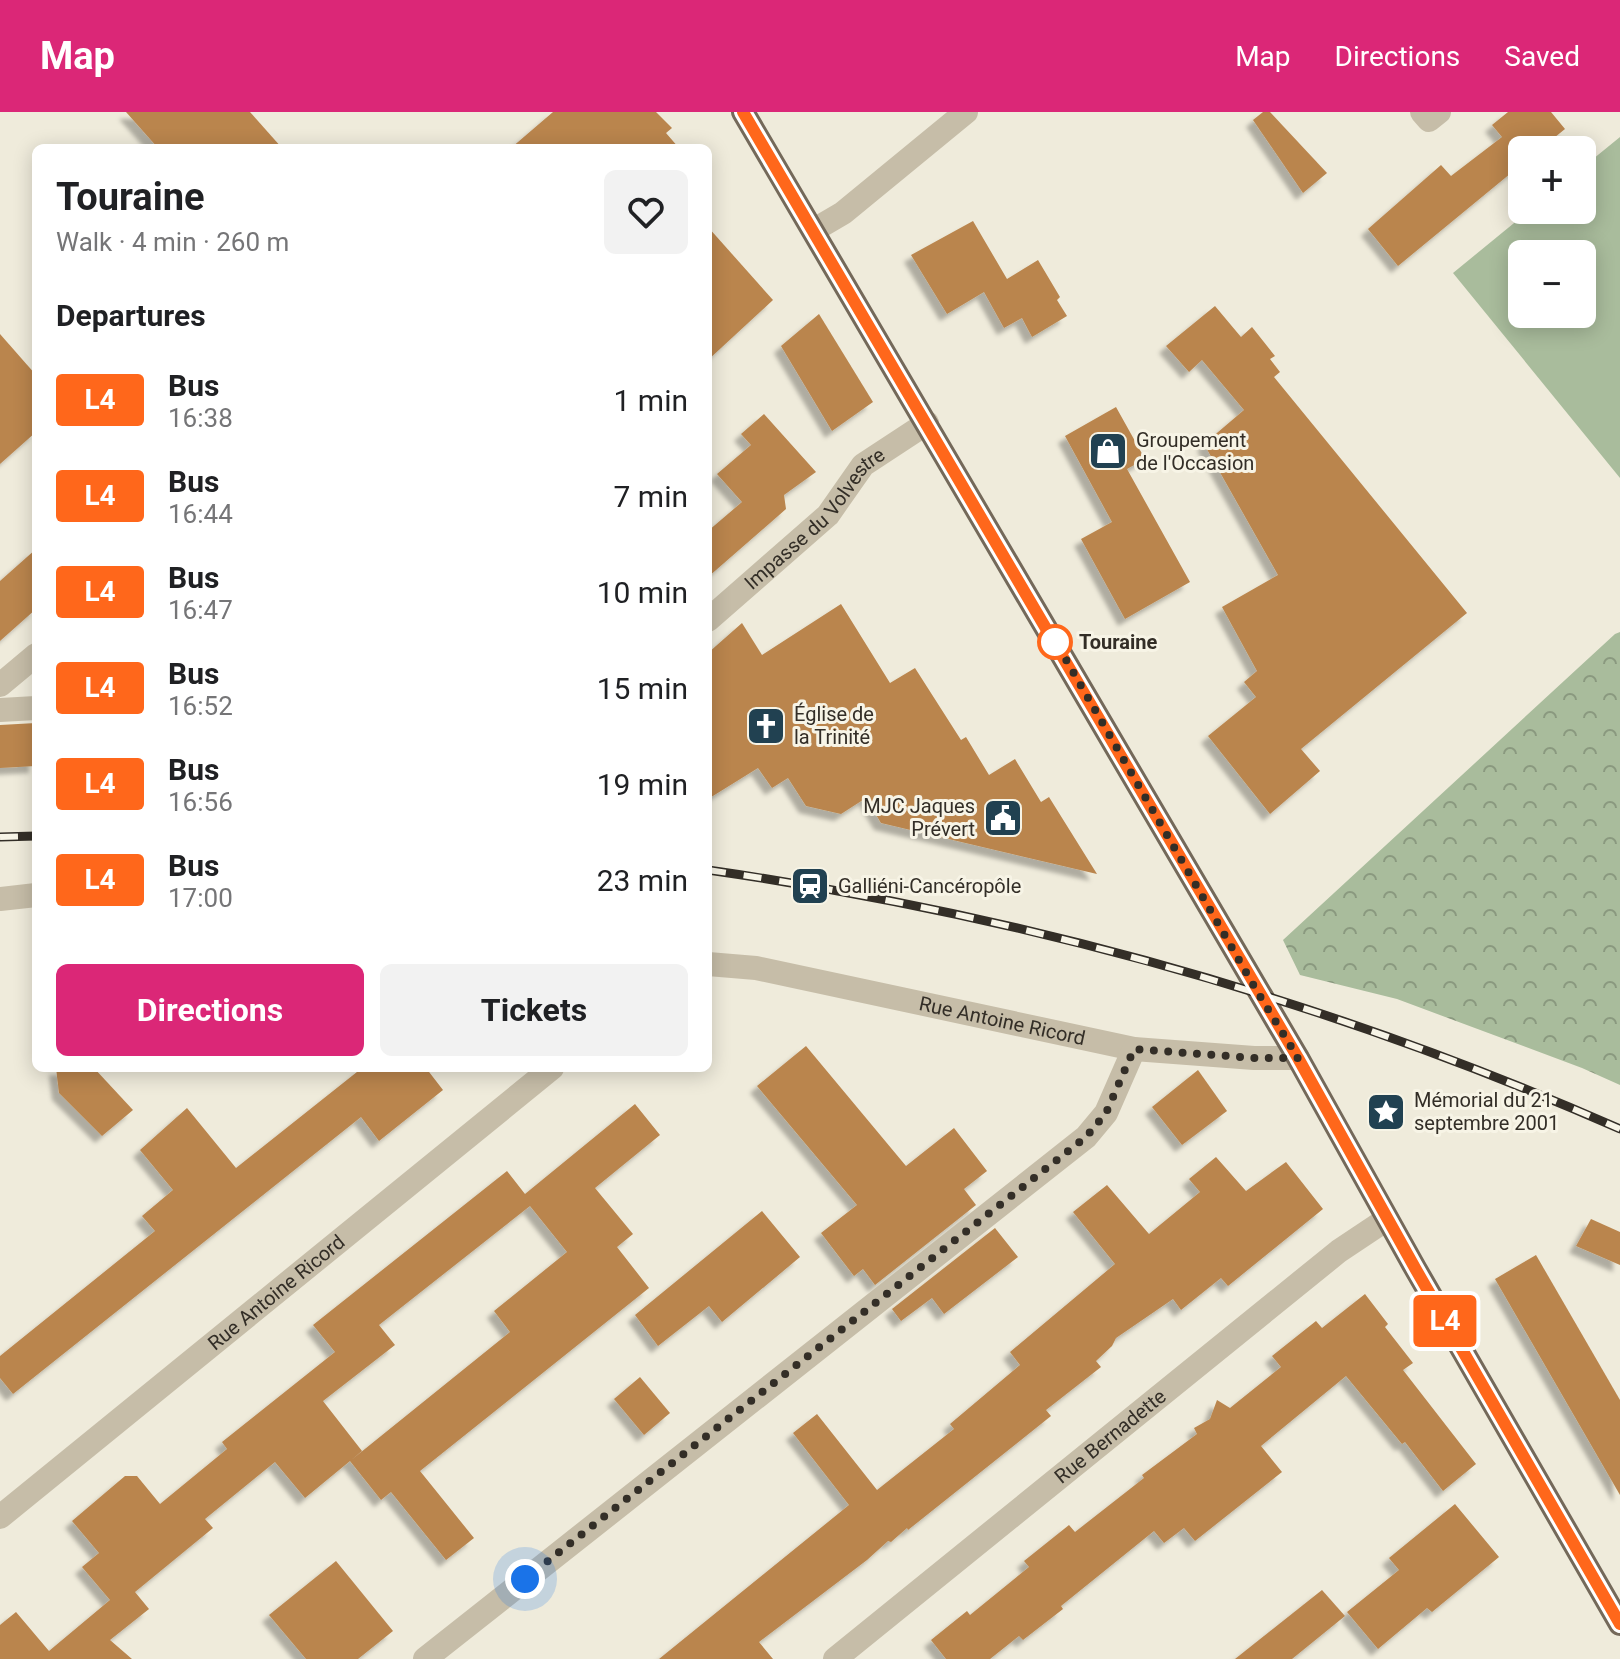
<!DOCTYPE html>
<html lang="en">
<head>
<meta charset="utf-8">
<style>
  :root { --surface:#fff; --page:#f2f2f2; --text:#202124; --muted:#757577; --accent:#db2777 }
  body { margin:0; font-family:Roboto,sans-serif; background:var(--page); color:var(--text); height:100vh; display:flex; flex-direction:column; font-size:30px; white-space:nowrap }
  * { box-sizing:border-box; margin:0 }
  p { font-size:26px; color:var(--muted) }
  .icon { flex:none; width:44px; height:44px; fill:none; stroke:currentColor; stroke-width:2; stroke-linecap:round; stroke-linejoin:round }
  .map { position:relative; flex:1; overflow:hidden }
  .panel { position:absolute; left:32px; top:32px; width:680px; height:928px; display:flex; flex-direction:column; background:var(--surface); border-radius:12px; box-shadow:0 4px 20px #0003 }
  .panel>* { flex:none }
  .badge { padding:0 16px; border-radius:6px; font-size:28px; line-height:52px }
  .controls { position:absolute; left:1508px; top:24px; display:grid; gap:16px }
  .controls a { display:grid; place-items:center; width:88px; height:88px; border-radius:12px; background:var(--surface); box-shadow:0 4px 20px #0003; font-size:40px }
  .you { position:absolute; width:40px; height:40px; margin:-20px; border:6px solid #fff; border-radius:50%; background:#1a73e8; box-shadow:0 0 0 12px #1a73e833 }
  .map>.badge { position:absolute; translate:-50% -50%; box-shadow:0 0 0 4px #fff }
  h2 { padding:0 24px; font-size:30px; line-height:72px }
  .round { display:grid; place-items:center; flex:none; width:84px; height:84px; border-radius:12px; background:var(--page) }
  .headline { display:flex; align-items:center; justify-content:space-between; height:136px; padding:0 24px }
  h1 { font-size:38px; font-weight:700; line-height:60px }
  .cta { display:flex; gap:16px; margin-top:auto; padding:16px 24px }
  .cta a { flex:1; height:92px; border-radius:12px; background:var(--accent); color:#fff; font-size:32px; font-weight:700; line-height:92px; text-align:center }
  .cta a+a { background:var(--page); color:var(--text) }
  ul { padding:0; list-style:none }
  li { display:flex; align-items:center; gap:24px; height:96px; padding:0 24px }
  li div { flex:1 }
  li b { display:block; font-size:30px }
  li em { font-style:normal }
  li .badge { min-width:88px; font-weight:700; text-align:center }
  header { display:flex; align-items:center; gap:48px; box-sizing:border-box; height:112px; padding:0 40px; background:var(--accent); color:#fff }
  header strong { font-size:38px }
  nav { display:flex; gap:44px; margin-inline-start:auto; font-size:28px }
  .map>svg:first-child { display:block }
  .park { fill:url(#park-crowns) }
  .garden { fill:#a9bc9c; fill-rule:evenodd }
  .building { fill:#ba854d; fill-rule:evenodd; filter:url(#shadow) }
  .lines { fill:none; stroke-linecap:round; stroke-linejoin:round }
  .minor { stroke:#c6bda8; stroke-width:24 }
  .major { stroke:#74695a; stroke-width:24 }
  .rail-casing { stroke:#332e27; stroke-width:9 }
  .rail { stroke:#f7f4e6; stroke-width:6; stroke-dasharray:18; stroke-linecap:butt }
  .line-casing { stroke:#fff; stroke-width:18 }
  .line { stroke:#ff671b; stroke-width:12 }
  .walk { stroke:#332e27; stroke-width:8; stroke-dasharray:0 14.4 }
  .stop-dot { fill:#fff; stroke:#ff671b; stroke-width:4 }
  .labels { text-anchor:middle; stroke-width:6; stroke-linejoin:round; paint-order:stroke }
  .poi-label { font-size:20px; fill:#332e27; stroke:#f7f4e6; text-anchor:start }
  .street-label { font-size:20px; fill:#332e27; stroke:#f7f4e6 }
  .stop-label { font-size:20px; font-weight:bold; fill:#332e27; stroke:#f7f4e6; text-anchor:start }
</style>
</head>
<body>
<header>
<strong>Map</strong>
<nav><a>Map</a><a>Directions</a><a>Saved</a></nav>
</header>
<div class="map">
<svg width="1620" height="1547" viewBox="0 0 1620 1547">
  <defs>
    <pattern id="park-crowns" width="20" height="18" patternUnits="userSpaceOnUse" patternTransform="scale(2)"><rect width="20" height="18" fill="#a9bc9c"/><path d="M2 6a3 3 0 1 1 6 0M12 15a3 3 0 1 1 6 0" fill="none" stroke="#8a997f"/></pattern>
    <filter id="shadow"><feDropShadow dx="-7" dy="7" stdDeviation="2" flood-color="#0004"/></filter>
  </defs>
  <rect width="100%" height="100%" fill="#efebdb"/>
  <polygon class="park" points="1620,520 1620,973 1582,956 1397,887 1300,863 1283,828 1615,522"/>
  <path class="garden" d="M1620 25V366L1453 161 1530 98H1582V56ZM1522 142H1582V202H1522Z"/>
  <g class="building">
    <polygon points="126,0 250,0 282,36 158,36"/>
    <polygon points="553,0 656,0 672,16 666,21 679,36 511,36"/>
    <polygon points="1263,0 1270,0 1327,61 1303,81 1253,8"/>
    <polygon points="1508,0 1551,0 1565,17 1539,38 1522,38 1522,52 1398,154 1368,117 1441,53 1451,64 1502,25 1492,13"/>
    <polygon points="973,109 1007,167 1038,148 1060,185 1057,188 1067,204 1032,225 1022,206 1004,216 984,180 947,202 911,143"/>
    <polygon points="708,115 773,188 708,248"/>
    <polygon points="1215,194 1241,225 1252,215 1275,244 1270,247 1280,260 1274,265 1467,501 1301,637 1320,659 1270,702 1208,624 1256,585 1244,570 1257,559 1222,495 1278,463 1204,332 1244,298 1202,248 1189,260 1166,234"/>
    <polygon points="819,202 873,290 832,319 781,234"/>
    <polygon points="0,222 36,263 36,320 0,352"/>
    <polygon points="1116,295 1145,347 1127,357 1190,470 1125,507 1081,427 1112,410 1065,324"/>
    <polygon points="764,302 816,360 784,383 786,397 708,465 708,419 742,390 717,362 751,333 741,322"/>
    <polygon points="36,437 36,497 0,529 0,469"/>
    <polygon points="841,492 890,571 915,556 961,628 966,625 989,663 1015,647 1041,690 1049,685 1097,762 881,711 866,686 841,702 806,694 788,666 772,676 758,656 708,687 708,541 742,511 762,543"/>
    <polygon points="36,611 36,654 0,656 0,613"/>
    <polygon points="806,934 906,1054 954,1016 987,1059 964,1077 976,1093 875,1173 863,1157 854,1164 821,1121 857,1093 757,974"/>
    <polygon points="56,956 94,956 133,998 102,1024 59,981"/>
    <polygon points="362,956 426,956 443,978 379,1029 361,1005 13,1282 0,1266 0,1244 155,1119 142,1104 173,1078 140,1038 187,996 236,1056"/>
    <polygon points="1198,958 1227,999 1182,1033 1152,995"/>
    <path d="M635 992 660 1023 595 1076 633 1122 617 1135 649 1176 420 1359 474 1426 446 1448 391 1380 381 1388 350 1349 305 1386 275 1350 205 1407 213 1416 135 1480 149 1497 110 1528 132 1547H0V1513L16 1500 49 1539 110 1488 82 1455 99 1441 72 1409 125 1364H137L160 1392 227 1337 222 1330 335 1240 313 1213 507 1059 525 1082ZM530 1094 567 1140 494 1199 510 1220 350 1349 362 1339 323 1289 395 1233 379 1213Z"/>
    <polygon points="1216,1045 1246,1079 1286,1050 1323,1097 1228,1174 1221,1166 1181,1198 1173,1187 1116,1226 1112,1234 1096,1249 1101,1255 1046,1298 1051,1304 908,1418 907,1416 891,1430 888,1429 867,1448 759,1530 773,1547 659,1547 849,1393 793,1321 817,1302 877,1378 954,1317 950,1312 1020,1253 1010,1240 1115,1152 1073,1100 1107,1073 1149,1122 1200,1080 1189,1067"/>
    <polygon points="762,1099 800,1145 722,1210 709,1194 658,1234 635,1203"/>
    <polygon points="1591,1107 1620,1120 1620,1153 1576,1134"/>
    <polygon points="995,1116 1018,1145 944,1202 932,1186 901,1209 892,1197"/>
    <polygon points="1536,1143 1620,1288 1620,1383 1495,1167"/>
    <polygon points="1365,1182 1388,1212 1385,1215 1413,1251 1403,1258 1476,1352 1443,1379 1405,1330 1402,1332 1346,1264 1261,1334 1282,1360 1195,1429 1184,1416 1164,1431 1154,1419 1061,1494 1063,1497 1023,1528 1019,1524 990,1547 946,1547 931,1528 967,1499 970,1503 1029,1455 1024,1449 1069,1413 1075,1420 1144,1366 1142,1363 1197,1322 1194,1316 1210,1307 1217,1288 1230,1296 1281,1255 1272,1244 1316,1209 1322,1216"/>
    <polygon points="640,1265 670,1301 644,1323 614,1287"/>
    <polygon points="1455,1392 1499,1445 1432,1500 1427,1496 1378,1537 1347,1500 1399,1458 1389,1446"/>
    <polygon points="336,1449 393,1519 358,1547 306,1547 269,1503"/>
    <polygon points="1322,1478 1345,1504 1292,1547 1235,1547"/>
  </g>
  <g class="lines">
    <g class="minor">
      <polyline points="1422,0 1429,8 1439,0"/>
      <polyline points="814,118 843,101 966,0"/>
      <path id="s1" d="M708 508 828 403 863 353 927 311"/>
      <polyline points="0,573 36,543"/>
      <polyline points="0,598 36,596"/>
      <polyline points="0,787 36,783"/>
      <path id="s2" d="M708 852 756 856 1134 937 1254 946H1298"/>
      <path id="s3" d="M0 1405 552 956"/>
      <polyline points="425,1547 1086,1025 1106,1001 1134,937"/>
      <path id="s4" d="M835 1547 1339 1139 1387 1107"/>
    </g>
    <polyline class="major" points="743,0 1298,946 1415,1156 1620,1512"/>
    <g class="rail-casing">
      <g id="rail">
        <polyline points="0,725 36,724"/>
        <path d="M708 758C1022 803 1330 889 1620 1017"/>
      </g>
    </g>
    <use href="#rail" class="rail"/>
  </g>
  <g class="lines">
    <g class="line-casing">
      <polyline id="line" points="743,0 1298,946 1415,1156 1620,1512"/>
    </g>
    <use href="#line" class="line"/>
    <polyline class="walk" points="525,1467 1086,1025 1106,1001 1134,937 1254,946 1298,946 1258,881 1053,525 1055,530"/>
  </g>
  <defs>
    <g id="shop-square" transform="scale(2)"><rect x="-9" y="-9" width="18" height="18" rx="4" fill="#214151" stroke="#f7f4e6"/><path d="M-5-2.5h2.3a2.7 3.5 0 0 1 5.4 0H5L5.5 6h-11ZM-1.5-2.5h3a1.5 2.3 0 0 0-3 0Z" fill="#fff"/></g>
    <g id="church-square" transform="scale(2)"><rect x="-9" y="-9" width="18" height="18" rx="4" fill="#214151" stroke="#f7f4e6"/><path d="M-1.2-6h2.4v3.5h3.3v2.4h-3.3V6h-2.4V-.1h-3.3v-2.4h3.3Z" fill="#fff"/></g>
    <g id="civic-square" transform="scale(2)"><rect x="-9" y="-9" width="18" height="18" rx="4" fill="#214151" stroke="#f7f4e6"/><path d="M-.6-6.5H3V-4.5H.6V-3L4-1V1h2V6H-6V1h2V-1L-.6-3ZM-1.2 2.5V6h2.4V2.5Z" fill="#fff"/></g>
    <g id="station-square" transform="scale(2)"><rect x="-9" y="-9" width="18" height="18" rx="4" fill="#214151" stroke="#f7f4e6"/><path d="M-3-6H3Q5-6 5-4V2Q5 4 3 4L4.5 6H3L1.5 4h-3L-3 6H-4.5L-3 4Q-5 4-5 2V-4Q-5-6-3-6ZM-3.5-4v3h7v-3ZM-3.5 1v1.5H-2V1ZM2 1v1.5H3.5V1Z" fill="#fff"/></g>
    <g id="sight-square" transform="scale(2)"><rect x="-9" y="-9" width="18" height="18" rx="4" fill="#214151" stroke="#f7f4e6"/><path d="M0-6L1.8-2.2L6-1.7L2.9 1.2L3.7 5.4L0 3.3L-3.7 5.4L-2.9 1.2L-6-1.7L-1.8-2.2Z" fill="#fff"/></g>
  </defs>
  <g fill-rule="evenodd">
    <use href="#shop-square" x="1108" y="339"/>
    <use href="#church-square" x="766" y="614"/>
    <use href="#civic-square" x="1003" y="706"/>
    <use href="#station-square" x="810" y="774"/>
    <use href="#sight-square" x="1386" y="1000"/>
  </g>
  <circle class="stop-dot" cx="1055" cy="530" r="16"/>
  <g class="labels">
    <g class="poi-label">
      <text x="1136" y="335">Groupement<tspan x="1136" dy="23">de l'Occasion</tspan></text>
      <text x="794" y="609">Église de<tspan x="794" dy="23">la Trinité</tspan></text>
      <text x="975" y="701" text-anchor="end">MJC Jaques<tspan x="975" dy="23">Prévert</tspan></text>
      <text x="838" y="781">Galliéni-Cancéropôle</text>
      <text x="1414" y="995">Mémorial du 21<tspan x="1414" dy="23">septembre 2001</tspan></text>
    </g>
    <g class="street-label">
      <text dy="7" stroke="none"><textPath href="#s1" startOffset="148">Impasse du Volvestre</textPath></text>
      <text dy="7" stroke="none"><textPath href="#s2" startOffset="300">Rue Antoine Ricord</textPath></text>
      <text dy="7" stroke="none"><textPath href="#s3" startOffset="356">Rue Antoine Ricord</textPath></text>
      <text dy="7" stroke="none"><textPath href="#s4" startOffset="354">Rue Bernadette</textPath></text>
    </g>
    <g class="stop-label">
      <text x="1079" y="537">Touraine</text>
    </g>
  </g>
</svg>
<div class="controls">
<a>+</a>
<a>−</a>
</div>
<div class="you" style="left:525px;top:1467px"></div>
<b class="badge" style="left:1445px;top:1209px;background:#ff671b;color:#fff">L4</b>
<section class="panel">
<div class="headline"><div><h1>Touraine</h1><p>Walk · 4 min · 260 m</p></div><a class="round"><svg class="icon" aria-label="heart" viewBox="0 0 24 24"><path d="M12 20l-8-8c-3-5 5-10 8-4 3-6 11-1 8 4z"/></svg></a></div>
<h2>Departures</h2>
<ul>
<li><span class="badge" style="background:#ff671b;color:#fff">L4</span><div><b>Bus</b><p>16:38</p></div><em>1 min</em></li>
<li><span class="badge" style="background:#ff671b;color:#fff">L4</span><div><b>Bus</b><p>16:44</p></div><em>7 min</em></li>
<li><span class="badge" style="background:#ff671b;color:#fff">L4</span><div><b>Bus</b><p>16:47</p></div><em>10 min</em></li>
<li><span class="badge" style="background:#ff671b;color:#fff">L4</span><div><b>Bus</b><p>16:52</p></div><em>15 min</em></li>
<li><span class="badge" style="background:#ff671b;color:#fff">L4</span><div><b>Bus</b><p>16:56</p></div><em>19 min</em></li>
<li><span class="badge" style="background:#ff671b;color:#fff">L4</span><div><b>Bus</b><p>17:00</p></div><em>23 min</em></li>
</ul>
<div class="cta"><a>Directions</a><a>Tickets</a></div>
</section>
</div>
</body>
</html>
